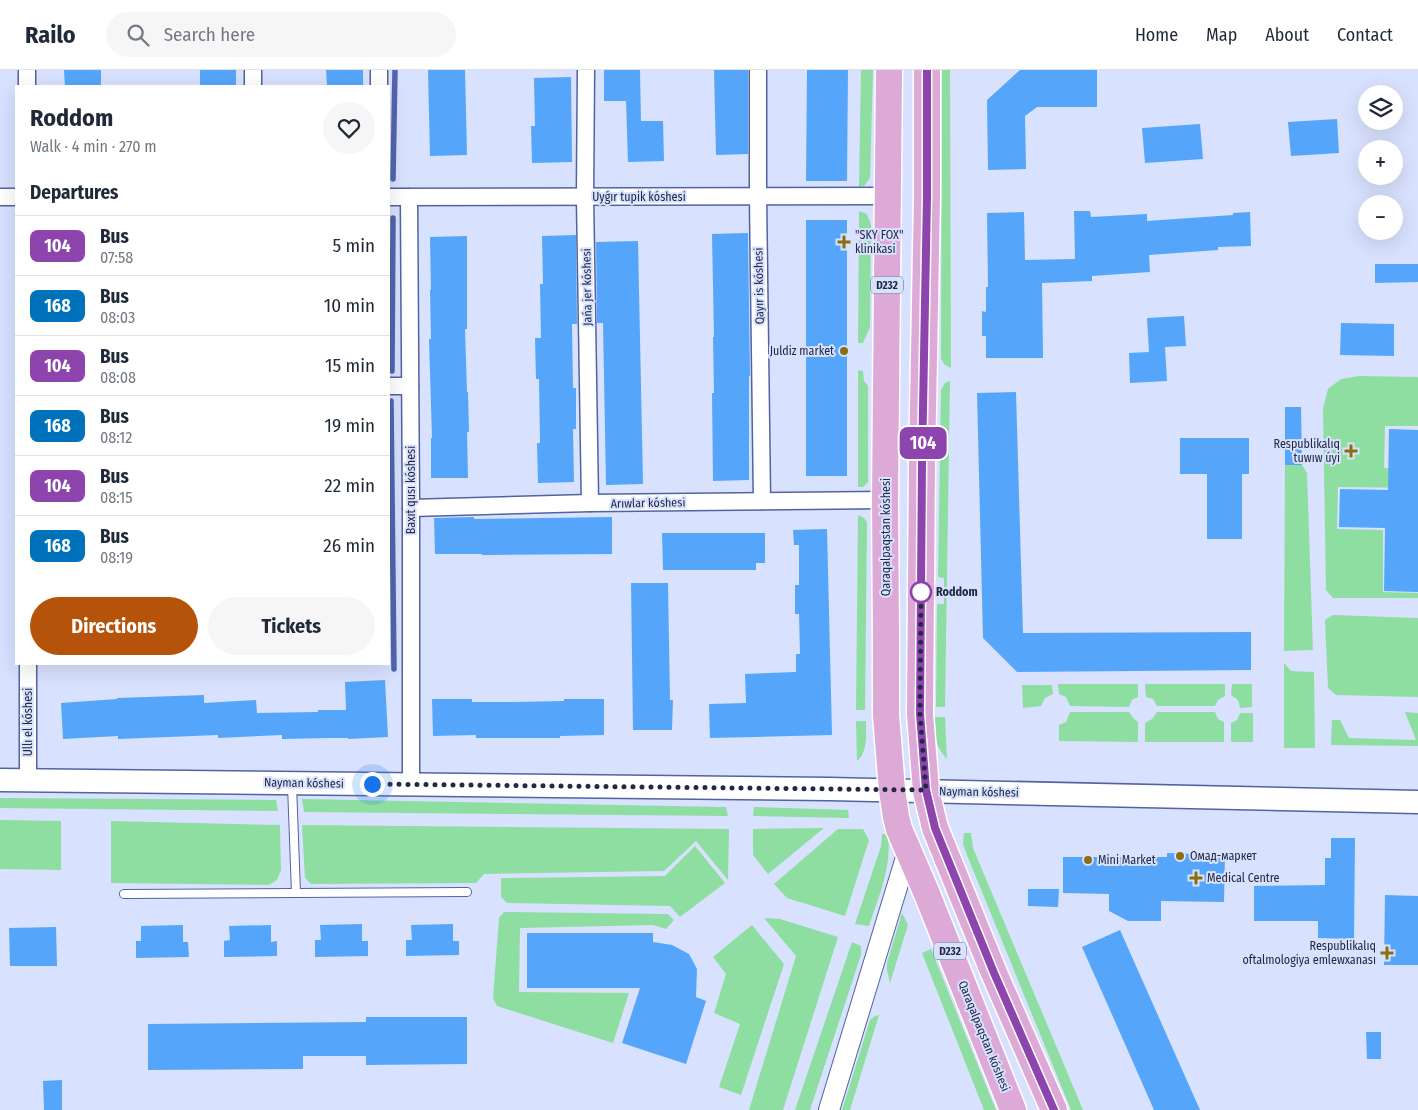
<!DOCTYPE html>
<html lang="en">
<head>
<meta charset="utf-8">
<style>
  :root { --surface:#fff; --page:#f6f6f7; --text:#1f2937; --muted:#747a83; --line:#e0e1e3; --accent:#b45309 }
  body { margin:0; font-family:"Fira Sans Condensed",sans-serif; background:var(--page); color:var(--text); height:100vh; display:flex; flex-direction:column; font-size:19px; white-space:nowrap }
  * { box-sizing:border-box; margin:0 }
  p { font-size:16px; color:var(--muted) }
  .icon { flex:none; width:28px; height:28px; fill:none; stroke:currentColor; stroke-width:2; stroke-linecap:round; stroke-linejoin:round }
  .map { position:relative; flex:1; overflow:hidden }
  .drawer { position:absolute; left:15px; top:15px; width:375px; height:580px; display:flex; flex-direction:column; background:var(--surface); border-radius:0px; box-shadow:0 5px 20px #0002 }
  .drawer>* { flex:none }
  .badge { padding:0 10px; border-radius:8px; font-size:18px; line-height:32px }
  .fabs { position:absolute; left:1358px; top:15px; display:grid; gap:10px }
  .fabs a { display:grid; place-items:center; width:45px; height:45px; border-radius:50%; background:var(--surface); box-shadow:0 5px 20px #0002; font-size:25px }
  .you { position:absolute; width:25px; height:25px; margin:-12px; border:4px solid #fff; border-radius:50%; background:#1a73e8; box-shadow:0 0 0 8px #1a73e833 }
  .map>.badge { position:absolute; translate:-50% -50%; box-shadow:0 0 0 2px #fff }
  h2 { padding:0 15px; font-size:19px; line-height:45px }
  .round { display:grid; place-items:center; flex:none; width:52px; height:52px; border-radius:26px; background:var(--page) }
  .headline { display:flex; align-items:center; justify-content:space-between; height:85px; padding:0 15px }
  h1 { font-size:24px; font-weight:700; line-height:38px }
  .primary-button { display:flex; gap:10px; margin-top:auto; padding:10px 15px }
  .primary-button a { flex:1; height:58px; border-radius:30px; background:var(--accent); color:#fff; font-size:20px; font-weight:700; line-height:58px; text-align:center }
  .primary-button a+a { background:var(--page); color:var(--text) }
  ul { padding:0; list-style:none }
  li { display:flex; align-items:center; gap:15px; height:60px; padding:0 15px; border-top:1px solid var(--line) }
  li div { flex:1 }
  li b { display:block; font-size:19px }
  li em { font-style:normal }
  li .badge { min-width:55px; font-weight:700; text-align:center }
  header { display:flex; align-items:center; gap:30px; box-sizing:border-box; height:70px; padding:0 25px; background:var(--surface); border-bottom:1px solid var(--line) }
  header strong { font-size:24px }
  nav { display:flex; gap:28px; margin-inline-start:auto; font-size:18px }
  .search { width:350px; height:45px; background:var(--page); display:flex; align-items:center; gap:12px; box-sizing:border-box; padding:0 18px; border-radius:28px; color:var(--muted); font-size:19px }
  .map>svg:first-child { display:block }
  .green { fill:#8edea2 }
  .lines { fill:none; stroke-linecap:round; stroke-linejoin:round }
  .stream { stroke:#5265b0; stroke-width:5.5 }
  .building { fill:#55a6fa }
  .service-casing { stroke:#5263a1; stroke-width:10 }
  .minor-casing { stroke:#5263a1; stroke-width:19 }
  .tertiary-casing { stroke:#5263a1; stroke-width:22 }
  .secondary-casing { stroke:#5263a1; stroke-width:25 }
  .primary-casing { stroke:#fff; stroke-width:29 }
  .service { stroke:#fff; stroke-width:8 }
  .minor { stroke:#fff; stroke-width:16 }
  .tertiary { stroke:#fff; stroke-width:20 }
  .secondary { stroke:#fff; stroke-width:22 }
  .primary { stroke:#ddaad7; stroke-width:26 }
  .line-casing { stroke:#fff; stroke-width:11 }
  .line { stroke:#8e44ad; stroke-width:8 }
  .walk { stroke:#212944; stroke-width:5; stroke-dasharray:0 9 }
  .poi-dot { fill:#8a6f11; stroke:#d8e1fe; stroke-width:2 }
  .stop-dot { fill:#fff; stroke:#8e44ad; stroke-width:2.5 }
  .labels { text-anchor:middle; stroke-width:4; stroke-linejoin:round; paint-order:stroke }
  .shield { fill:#d8e1fe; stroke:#58607c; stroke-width:1 }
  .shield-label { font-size:11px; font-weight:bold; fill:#212944 }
  .street-label { font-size:12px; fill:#212944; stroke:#d8e1fe }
  .poi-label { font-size:12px; fill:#212944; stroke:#d8e1fe; text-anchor:start }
  .stop-label { font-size:12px; font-weight:bold; fill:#212944; stroke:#d8e1fe; text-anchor:start }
</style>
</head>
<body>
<header>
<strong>Railo</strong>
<div class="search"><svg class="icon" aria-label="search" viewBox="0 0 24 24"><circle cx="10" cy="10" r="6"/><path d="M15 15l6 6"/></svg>Search here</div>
<nav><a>Home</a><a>Map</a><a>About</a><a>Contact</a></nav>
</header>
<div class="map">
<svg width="1418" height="1040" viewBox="0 0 1418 1040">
  <rect width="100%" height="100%" fill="#d8e1fe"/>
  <g class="green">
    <polygon points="861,0 873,0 870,108 864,116 859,117"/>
    <polygon points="942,0 950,0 951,298 945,295 941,289"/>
    <polygon points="859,141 867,144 871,155 870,257 863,273 858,273"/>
    <polygon points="858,300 863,301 864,311 868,316 868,412 863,417 858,417"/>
    <polygon points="1359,306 1418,307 1418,356 1385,356 1384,398 1418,400 1418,418 1338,417 1337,459 1383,460 1383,522 1418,523 1418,528 1333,528 1326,520 1323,339 1328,319 1341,309"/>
    <polygon points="950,311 945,637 936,637 937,534 944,534 944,508 938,507 941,320 945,313"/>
    <polygon points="1285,395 1302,395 1307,403 1313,580 1284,581"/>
    <polygon points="858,445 863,447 867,452 865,640 856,640"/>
    <polygon points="1333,545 1418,548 1418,627 1336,625 1328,618 1325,550"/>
    <polygon points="1284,593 1291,601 1314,602 1315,678 1284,678"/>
    <polygon points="1058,614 1138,614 1138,627 1132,630 1129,637 1070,636 1066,627 1059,624"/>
    <polygon points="1145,614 1225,614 1225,626 1218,630 1215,636 1157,636 1153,629 1146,627"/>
    <polygon points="1232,614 1252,614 1252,637 1240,638 1238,630 1231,625"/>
    <polygon points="1022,615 1052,615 1053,624 1045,628 1041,636 1023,638"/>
    <polygon points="1070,642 1129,642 1133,648 1138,652 1138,672 1059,671 1059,655 1066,652"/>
    <polygon points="1157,642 1215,642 1218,649 1224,652 1224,672 1145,672 1145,653 1152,649"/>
    <polygon points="1405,642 1418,643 1418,676 1331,675 1332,650 1340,650 1349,668 1416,670"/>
    <polygon points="1240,643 1253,643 1253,672 1231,672 1231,653 1237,650"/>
    <path d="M935 647H945L947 689C933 673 936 667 935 647Z"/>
    <path d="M856 651H866C866 665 868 682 857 691Z"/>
    <polygon points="0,728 276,730 278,741 0,738"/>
    <polygon points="302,729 726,737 728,746 304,742"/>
    <polygon points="754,737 848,740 849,748 753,746"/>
    <polygon points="0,750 61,751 61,800 0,799"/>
    <polygon points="111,751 280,755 281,800 277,810 269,815 111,813"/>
    <polygon points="302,755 729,759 728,810 696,771 664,801 484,804 476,813 311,814 305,808"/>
    <polygon points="824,758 768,804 753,785 753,759"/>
    <polygon points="838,759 863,759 869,770 845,846 787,828 774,814"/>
    <polygon points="964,763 971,763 973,778 1083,1040 1071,1040 967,785 963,774"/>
    <path d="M882 764H888C892 796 879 826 869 856L855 854 881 776Z"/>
    <polygon points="695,776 725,813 680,847 670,836 507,833 501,827 501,808 665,806"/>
    <polygon points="504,842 668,844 674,850 666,859 653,855 520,858 519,922 629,923 613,973 497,936 493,928 499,848"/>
    <polygon points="902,843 908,855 890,913 887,900 887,893"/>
    <polygon points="764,848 780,849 838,867 783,1040 749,1040 796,886"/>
    <polygon points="752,855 784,894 741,1025 719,1017 740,954 714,943 726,904 713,887"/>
    <polygon points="852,872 861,876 861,885 810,1040 795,1040"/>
    <polygon points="931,879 996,1040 984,1040 922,883"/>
    <polygon points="879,945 850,1040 842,1040 870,950 875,946"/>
  </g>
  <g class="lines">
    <g class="stream">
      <polyline points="393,109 395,0"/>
      <polyline points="392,301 393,148"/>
      <polyline points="391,331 394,599"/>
    </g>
  </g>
  <g class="building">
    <polygon points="64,0 101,0 101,16 65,16"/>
    <rect x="200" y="0" width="36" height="16"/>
    <polygon points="326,0 363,0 363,16 327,16"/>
    <polygon points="428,0 465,0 467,85 430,86"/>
    <polygon points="604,0 640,0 641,51 663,51 664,91 628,92 626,31 604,31"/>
    <polygon points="714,0 748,0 748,84 716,85"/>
    <polygon points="807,0 848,0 847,111 806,111"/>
    <polygon points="1020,0 1097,0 1097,37 1037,37 1025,46 1026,99 988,100 987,30"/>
    <polygon points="571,7 572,92 532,93 531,56 535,56 534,8"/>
    <polygon points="1337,49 1339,83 1291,86 1288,52"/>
    <polygon points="1200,54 1203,89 1145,93 1142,58"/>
    <polygon points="1074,141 1090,141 1091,147 1147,144 1147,151 1233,145 1233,143 1250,142 1251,176 1218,177 1218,180 1149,185 1150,202 1092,206 1092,211 1042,213 1043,288 986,288 986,266 982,266 982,241 986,242 986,217 988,217 987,143 1024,142 1025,190 1075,189"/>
    <rect x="806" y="150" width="41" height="256"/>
    <polygon points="748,163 750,306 749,306 749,410 713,411 712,323 714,323 713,267 714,267 712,164"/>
    <polygon points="576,165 577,254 572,254 573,318 576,318 576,359 573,359 574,412 538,413 537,373 540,373 539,309 536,309 535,268 541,268 540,214 543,214 542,166"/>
    <polygon points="467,166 467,259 465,259 467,322 468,322 469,362 467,362 468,408 431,408 431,368 432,368 429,269 431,269 430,220 431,220 430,167"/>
    <polygon points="638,171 643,414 606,415 603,253 597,253 596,172"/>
    <polygon points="1375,194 1418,194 1418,212 1375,213"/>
    <polygon points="1184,246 1186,276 1165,277 1167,311 1130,313 1129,283 1149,282 1147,248"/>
    <polygon points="1341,253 1394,254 1394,286 1340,285"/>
    <polygon points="1016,322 1023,563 1251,562 1251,600 1017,602 983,568 977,323"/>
    <polygon points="1285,337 1301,337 1302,395 1285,395"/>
    <polygon points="1389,359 1418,360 1418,522 1384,521 1385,458 1339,457 1340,419 1388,420"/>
    <polygon points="1180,368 1249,368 1249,404 1242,404 1242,469 1207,469 1207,404 1180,404"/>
    <polygon points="474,447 474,449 612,447 612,484 482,485 482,484 435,484 434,448"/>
    <polygon points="827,459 832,665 710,668 709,634 746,633 745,604 796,602 796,584 800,584 799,544 795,544 795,515 799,515 799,475 794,475 793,460"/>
    <polygon points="662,463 765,463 765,493 756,493 756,500 663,500"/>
    <polygon points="631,513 668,513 670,630 673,630 672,660 633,660"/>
    <polygon points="385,610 388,667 348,669 348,668 327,668 282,669 282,665 218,668 218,665 118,669 118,666 63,669 61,633 117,629 117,628 204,625 204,633 256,630 257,643 318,642 318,640 346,640 345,612"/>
    <polygon points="432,629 472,629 472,632 516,632 564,631 564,629 604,629 604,665 560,666 560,668 476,668 476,665 433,666"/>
    <polygon points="1331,768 1355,768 1354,869 1318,868 1318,851 1254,851 1254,816 1325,815 1325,788 1331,788"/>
    <polygon points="1167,783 1225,785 1224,832 1161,831 1161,851 1128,851 1109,841 1109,824 1063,823 1063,787 1167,787"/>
    <polygon points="1028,819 1059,819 1058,837 1028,836"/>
    <polygon points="1385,825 1418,826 1418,895 1384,895"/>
    <polygon points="362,854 362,871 368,871 368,886 315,887 315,870 321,870 320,855"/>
    <polygon points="453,854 453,871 459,871 459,885 406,886 406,870 412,870 411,855"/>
    <polygon points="183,855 183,872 188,872 189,887 136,888 136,871 141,871 141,856"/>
    <polygon points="271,855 271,872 277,871 277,886 224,887 224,871 230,870 229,856"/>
    <polygon points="56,857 57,896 10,896 9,858"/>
    <polygon points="1120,860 1200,1040 1154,1040 1117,956 1082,877"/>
    <polygon points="527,863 653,863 653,872 672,875 689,884 697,899 696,927 706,931 686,994 622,973 640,918 527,918"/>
    <polygon points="366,947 467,947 467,994 366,995 366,986 303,986 303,999 148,1000 148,954 366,952"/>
    <polygon points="1366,962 1381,962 1381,989 1367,989"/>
    <polygon points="62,1010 62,1040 44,1040 43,1011"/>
  </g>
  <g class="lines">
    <g class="service-casing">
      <g id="service">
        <polyline points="292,715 296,823"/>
        <polyline points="124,824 467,822"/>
      </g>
    </g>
    <g class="minor-casing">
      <g id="minor">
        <polyline points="27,0 27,16"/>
        <polyline points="253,0 253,16"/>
        <polyline points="586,0 585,127 590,433"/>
        <polyline points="758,0 758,127 762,431"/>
        <polyline points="379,16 379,0"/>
        <polyline points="0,127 16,127"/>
        <polyline points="389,127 888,126"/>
        <polyline points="409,127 411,438 411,714"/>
        <polyline points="389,316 410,316"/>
        <polyline points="411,438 590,433 885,430"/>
        <polyline points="28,710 28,594"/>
      </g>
    </g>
    <g class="tertiary-casing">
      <polyline id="tertiary" points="829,1040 908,781"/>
    </g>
    <g class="secondary-casing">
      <polyline id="secondary" points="0,710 829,719 1418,732"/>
    </g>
    <g class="primary-casing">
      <g id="primary">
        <polyline points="889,0 885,430 886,567 886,645 892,720 896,747 899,759 927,824 1013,1040"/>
        <polyline points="927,0 927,126 922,393 920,644 926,721 935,758 994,903 1054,1040"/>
      </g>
    </g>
    <use href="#service" class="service"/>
    <use href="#minor" class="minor"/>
    <use href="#tertiary" class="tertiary"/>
    <use href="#secondary" class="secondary"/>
    <use href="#primary" class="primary"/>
  </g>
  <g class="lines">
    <g class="line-casing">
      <polyline id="line" points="927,0 927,126 922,393 920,644 926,720 935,758 994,903 1054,1040"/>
    </g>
    <use href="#line" class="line"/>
    <polyline class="walk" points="372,714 926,720 920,644 921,522"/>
  </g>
  <g class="poi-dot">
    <path d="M841.5 164.5h5v5h5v5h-5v5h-5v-5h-5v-5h5z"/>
    <circle cx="844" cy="281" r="5"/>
    <path d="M1348.5 373.5h5v5h5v5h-5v5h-5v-5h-5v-5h5z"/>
    <circle cx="1180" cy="786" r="5"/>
    <circle cx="1088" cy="790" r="5"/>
    <path d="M1193.5 800.5h5v5h5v5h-5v5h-5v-5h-5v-5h5z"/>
    <path d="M1384.5 875.5h5v5h5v5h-5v5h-5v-5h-5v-5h5z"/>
  </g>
  <circle class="stop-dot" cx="921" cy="522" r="10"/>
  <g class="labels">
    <g class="shield">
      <rect x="871" y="206.5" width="32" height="17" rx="4"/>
      <rect x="934" y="872.5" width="32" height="17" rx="4"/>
    </g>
    <g class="shield-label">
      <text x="887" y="219">D232</text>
      <text x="950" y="885">D232</text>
    </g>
    <g class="street-label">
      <text x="639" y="131">Uyǵır tupik kóshesi</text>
      <text transform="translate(759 216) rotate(-91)" y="4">Qayır is kóshesi</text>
      <text transform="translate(587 217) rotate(-91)" y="4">Jańa jer kóshesi</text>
      <text transform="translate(411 420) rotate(-90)" y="4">Baxıt qusı kóshesi</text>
      <text transform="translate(648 433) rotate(-1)" y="4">Arıwlar kóshesi</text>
      <text transform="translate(886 467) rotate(-90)" y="4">Qaraqalpaqstan kóshesi</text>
      <text transform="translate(28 652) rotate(-90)" y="4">Ullı el kóshesi</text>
      <text transform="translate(304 713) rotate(1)" y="4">Nayman kóshesi</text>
      <text transform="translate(979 722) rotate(1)" y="4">Nayman kóshesi</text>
      <text transform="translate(984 966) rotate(68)" y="4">Qaraqalpaqstan kóshesi</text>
    </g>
    <g class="poi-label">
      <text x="855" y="169">"SKY FOX"<tspan x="855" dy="14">klinikasi</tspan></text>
      <text x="834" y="285" text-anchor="end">Juldiz market</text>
      <text x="1340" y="378" text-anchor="end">Respublikalıq<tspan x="1340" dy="14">tuwıw úyi</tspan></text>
      <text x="1190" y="790">Омад-маркет</text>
      <text x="1098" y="794">Mini Market</text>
      <text x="1207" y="812">Medical Centre</text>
      <text x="1376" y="880" text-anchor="end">Respublikalıq<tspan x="1376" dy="14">oftalmologiya emlewxanası</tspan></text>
    </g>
    <g class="stop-label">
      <text x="936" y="526">Roddom</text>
    </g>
  </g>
</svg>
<div class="fabs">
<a><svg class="icon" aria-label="layers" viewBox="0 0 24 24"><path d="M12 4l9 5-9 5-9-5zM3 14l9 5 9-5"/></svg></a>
<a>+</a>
<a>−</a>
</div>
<div class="you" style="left:372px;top:714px"></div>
<b class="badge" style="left:923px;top:373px;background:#8e44ad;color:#fff">104</b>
<section class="drawer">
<div class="headline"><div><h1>Roddom</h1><p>Walk · 4 min · 270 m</p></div><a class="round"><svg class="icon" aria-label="heart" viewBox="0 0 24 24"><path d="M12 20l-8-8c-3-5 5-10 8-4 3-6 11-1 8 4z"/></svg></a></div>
<h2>Departures</h2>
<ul>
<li><span class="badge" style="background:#8e44ad;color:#fff">104</span><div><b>Bus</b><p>07:58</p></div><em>5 min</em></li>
<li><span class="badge" style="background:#0072bc;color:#fff">168</span><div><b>Bus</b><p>08:03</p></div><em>10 min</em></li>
<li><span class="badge" style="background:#8e44ad;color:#fff">104</span><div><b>Bus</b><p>08:08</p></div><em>15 min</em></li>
<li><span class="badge" style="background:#0072bc;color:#fff">168</span><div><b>Bus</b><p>08:12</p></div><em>19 min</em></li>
<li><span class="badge" style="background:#8e44ad;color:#fff">104</span><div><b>Bus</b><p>08:15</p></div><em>22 min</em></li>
<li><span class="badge" style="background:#0072bc;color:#fff">168</span><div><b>Bus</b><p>08:19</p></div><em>26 min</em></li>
</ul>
<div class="primary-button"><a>Directions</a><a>Tickets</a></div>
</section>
</div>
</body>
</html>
